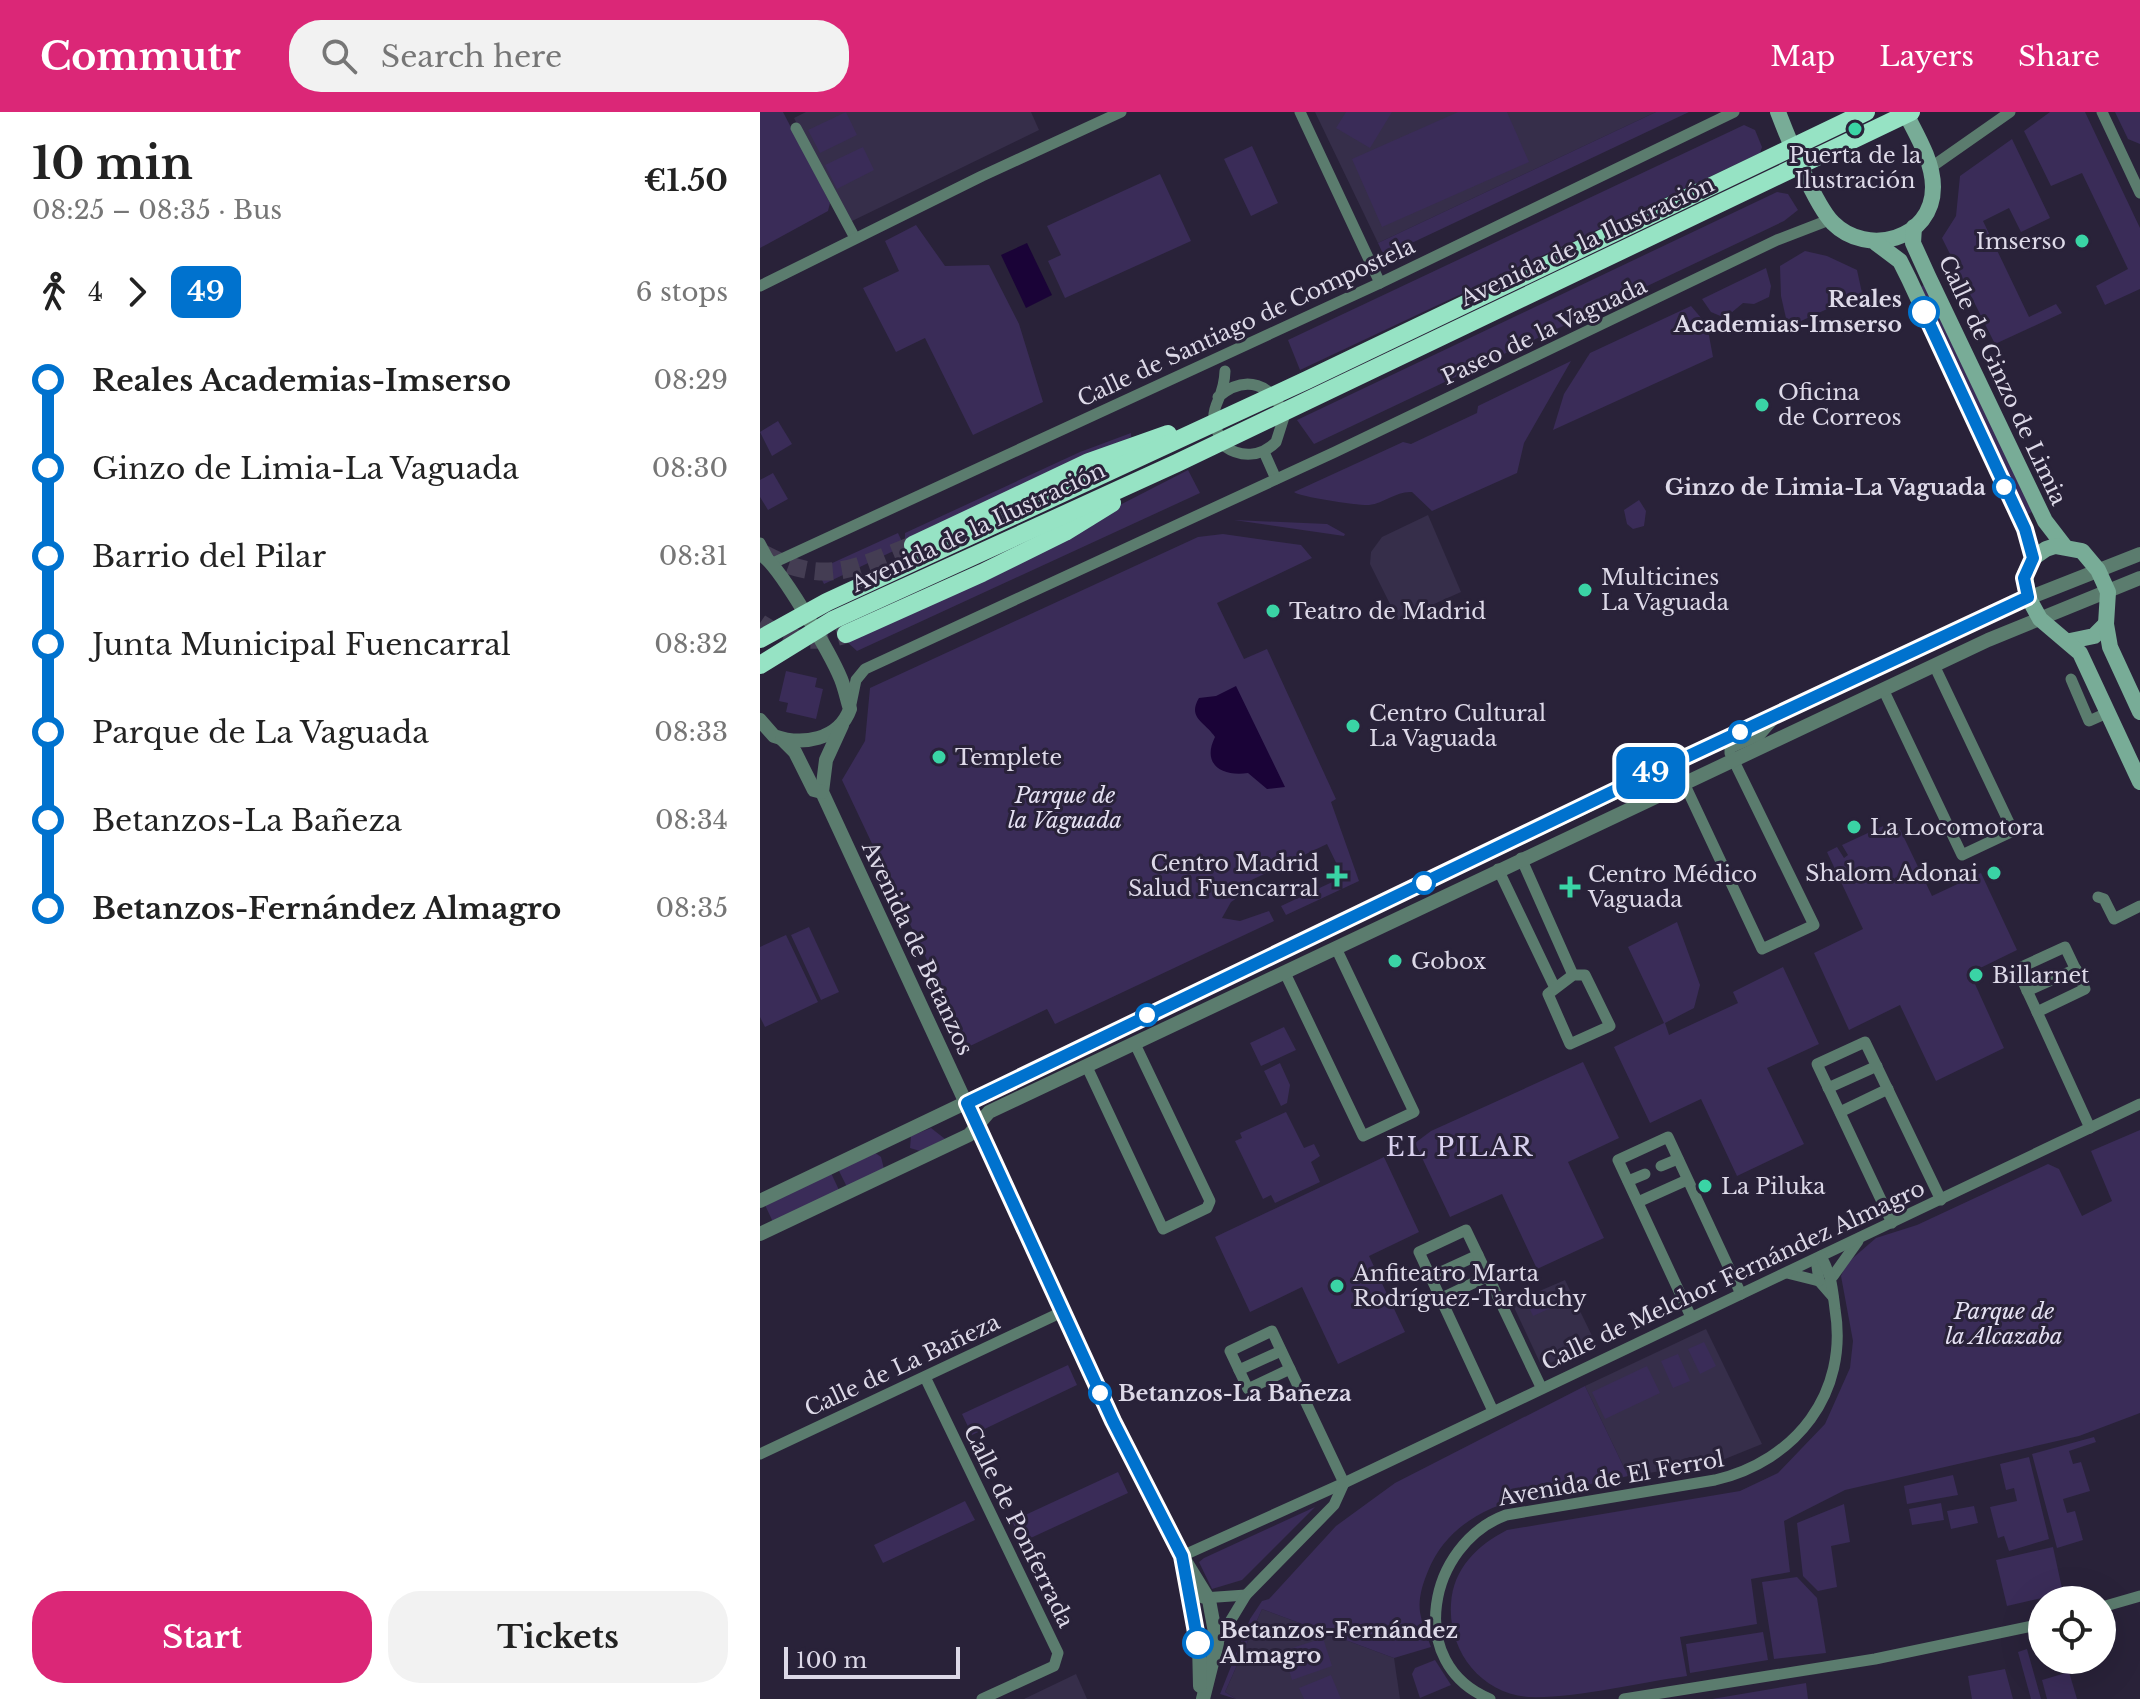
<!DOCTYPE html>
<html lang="en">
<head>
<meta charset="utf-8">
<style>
  :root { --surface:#fff; --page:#f2f2f2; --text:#222; --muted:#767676; --accent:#db2777 }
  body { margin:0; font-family:"Libre Baskerville",serif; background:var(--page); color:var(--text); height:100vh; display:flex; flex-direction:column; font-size:30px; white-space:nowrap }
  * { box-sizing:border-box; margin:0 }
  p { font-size:26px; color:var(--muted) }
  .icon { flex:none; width:44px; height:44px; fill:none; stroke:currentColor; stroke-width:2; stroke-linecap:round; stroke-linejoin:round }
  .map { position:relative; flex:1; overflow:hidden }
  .side { display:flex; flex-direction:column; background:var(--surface); width:760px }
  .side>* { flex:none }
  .badge { padding:0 16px; border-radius:12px; font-size:28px; line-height:52px }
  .tools { position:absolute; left:1268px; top:1474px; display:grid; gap:16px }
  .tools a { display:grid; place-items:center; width:88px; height:88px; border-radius:50%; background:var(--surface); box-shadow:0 8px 32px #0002; font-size:40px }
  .scale { position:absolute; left:24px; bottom:20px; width:176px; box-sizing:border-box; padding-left:8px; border:4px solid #ddd9e8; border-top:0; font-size:22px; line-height:28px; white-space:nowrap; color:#ddd9e8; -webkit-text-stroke:6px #292239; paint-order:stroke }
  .map>.badge { position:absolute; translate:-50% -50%; box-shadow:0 0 0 4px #fff }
  .legs { display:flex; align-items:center; gap:12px; height:88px; padding:0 32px; font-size:26px }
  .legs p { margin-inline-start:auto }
  .summary { display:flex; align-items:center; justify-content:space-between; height:136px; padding:0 32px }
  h1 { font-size:44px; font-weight:800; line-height:60px }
  .action { display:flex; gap:16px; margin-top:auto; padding:16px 32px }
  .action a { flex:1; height:92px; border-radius:32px; background:var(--accent); color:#fff; font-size:32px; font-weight:800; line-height:92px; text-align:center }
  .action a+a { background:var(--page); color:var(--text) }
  ul { padding:0 32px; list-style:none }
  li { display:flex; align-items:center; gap:28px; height:88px; font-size:30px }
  li i { display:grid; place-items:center; width:12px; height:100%; margin:0 10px; background:currentColor }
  li i::after { content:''; width:20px; height:20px; margin:-10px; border:6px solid; border-radius:50%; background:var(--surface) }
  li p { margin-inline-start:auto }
  li:first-child i { background:linear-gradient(#0000 50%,currentColor 0) }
  li:last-child i { background:linear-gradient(currentColor 50%,#0000 0) }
  header { display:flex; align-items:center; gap:48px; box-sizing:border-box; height:112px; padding:0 40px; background:var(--accent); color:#fff }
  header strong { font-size:38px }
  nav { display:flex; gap:44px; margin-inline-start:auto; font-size:28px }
  .search { width:560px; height:72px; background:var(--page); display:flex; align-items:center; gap:20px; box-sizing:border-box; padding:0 28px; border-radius:32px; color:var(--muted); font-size:30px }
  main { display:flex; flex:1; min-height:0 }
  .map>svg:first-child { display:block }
  .built { fill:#362e4a }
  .green { fill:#3a2c58 }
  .water { fill:#1a0337 }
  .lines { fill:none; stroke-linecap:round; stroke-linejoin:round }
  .trunk-tunnel { stroke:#443d53; stroke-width:18; stroke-dasharray:18 9; stroke-linecap:butt }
  .minor { stroke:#5b7c6e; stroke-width:11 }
  .tertiary { stroke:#5b7c6e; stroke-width:14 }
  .secondary { stroke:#78ac97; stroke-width:16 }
  .trunk { stroke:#96e3c4; stroke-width:18 }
  .line-1-casing { stroke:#fff; stroke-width:18 }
  .line-1 { stroke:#0072ce; stroke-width:12 }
  .poi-dot { fill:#3ad4a5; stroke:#292239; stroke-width:3 }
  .stop-1-dot { fill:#fff; stroke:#0072ce; stroke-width:4 }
  .labels { text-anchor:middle; stroke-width:6; stroke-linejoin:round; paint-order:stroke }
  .poi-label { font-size:22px; fill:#ddd9e8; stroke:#292239; text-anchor:start }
  .street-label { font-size:22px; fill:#ddd9e8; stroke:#292239 }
  .stop-label { font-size:22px; font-weight:bold; fill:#ddd9e8; stroke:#292239; text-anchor:end }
  .park-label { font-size:22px; font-style:italic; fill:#e5e1f3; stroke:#292239 }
  .quarter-label { font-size:26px; letter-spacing:2px; fill:#d8d0ee; stroke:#292239 }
</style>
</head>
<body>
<header>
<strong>Commutr</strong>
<div class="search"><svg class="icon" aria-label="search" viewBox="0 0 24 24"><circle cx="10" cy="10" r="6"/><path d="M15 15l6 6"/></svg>Search here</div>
<nav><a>Map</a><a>Layers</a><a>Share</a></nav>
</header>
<main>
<section class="side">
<div class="summary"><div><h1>10 min</h1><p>08:25 – 08:35 · Bus</p></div><b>€1.50</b></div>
<div class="legs"><svg class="icon" aria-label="walk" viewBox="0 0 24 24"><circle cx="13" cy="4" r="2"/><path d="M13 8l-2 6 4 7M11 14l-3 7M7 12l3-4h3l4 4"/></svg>4<svg class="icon" aria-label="forward" viewBox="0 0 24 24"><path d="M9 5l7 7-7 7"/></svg><b class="badge" style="background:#0072ce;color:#fff">49</b><p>6 stops</p></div>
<ul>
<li><i style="color:#0072ce"></i><b>Reales Academias-Imserso</b><p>08:29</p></li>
<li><i style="color:#0072ce"></i><span>Ginzo de Limia-La Vaguada</span><p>08:30</p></li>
<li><i style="color:#0072ce"></i><span>Barrio del Pilar</span><p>08:31</p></li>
<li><i style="color:#0072ce"></i><span>Junta Municipal Fuencarral</span><p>08:32</p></li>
<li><i style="color:#0072ce"></i><span>Parque de La Vaguada</span><p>08:33</p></li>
<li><i style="color:#0072ce"></i><span>Betanzos-La Bañeza</span><p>08:34</p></li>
<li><i style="color:#0072ce"></i><b>Betanzos-Fernández Almagro</b><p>08:35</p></li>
</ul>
<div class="action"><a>Start</a><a>Tickets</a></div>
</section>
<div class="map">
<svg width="1380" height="1587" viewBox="0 0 1380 1587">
  <rect width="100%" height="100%" fill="#292239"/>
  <g class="built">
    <polygon points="46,0 271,0 279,18 88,111 34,6"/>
    <polygon points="555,0 896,0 618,131"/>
    <polygon points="668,403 701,480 638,508 610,452 611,440 622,425"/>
    <polygon points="805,1168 835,1230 782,1255 752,1191"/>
    <polygon points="946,1217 1002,1332 955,1351 868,1364 825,1274"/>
    <polygon points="502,1497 634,1546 640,1587 476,1587 465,1580"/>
    <polygon points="316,1562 327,1587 264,1587"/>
  </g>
  <g class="green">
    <polygon points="0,0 23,0 70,91 68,99 0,136"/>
    <polygon points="86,0 97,23 60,41 48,18"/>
    <polygon points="586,0 632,0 610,36 576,16"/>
    <polygon points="698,0 747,0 769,50 622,115 592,47"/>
    <polygon points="896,0 929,0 624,144 618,131"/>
    <polygon points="1290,0 1325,0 1380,116 1380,177 1345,193 1336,174 1368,157 1322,61 1291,74 1264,19"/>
    <polygon points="1355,0 1380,0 1380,32 1368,27"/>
    <polygon points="984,13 995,18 1002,35 1000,41 540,258 528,228"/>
    <polygon points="1252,27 1290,106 1261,120 1249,96 1223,109 1269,205 1296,192 1302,201 1235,232 1182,126 1196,104 1200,64"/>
    <polygon points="492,34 518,91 491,104 464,47"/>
    <polygon points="103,35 114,58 77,77 65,53"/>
    <polygon points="400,62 431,129 305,186 288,149 301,143 287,114"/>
    <polygon points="1017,80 1028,82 1038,98 1024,109 980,130 554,332 537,308"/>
    <polygon points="156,113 185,154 229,153 259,212 283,290 213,323 165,226 136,240 103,176 139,159 125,129"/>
    <polygon points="1045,139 1067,144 1097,158 1102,181 1028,215 1021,184 1020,154"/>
    <polygon points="1006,156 1011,174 1009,185 994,192 983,191 965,206 951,200 942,187"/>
    <polygon points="1165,172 1272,400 1268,402 1161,175"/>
    <polygon points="931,194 947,213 953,245 793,318 804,282 830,241"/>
    <path d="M811 249 764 331 757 361 672 399 652 380C636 379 625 391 609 393 601 394 540 385 534 380L643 330 651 332 717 301 718 294Z"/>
    <polygon points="18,309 32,332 12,344 0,320"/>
    <polygon points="371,321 371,325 145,432 145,421 320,340"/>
    <polygon points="428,358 440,381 97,539 86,529 167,492"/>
    <polygon points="13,361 28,387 8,398 0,385 0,368"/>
    <polygon points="879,388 886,399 884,414 873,417 867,412 864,398"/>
    <polygon points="474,408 567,412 585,422 584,424"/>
    <polygon points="138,421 144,434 64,472 57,458"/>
    <polygon points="463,422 541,433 552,446 457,491 484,547 507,537 576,687 571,690 599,769 526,803 521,794 583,765 567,732 479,774 483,782 471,790 462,806 480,809 509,799 514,809 295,912 287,897 208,935 82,668 105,629 110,576 438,425"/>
    <polygon points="26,559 57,566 55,575 63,577 56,607 26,600 28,591 19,589"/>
    <polygon points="1136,709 1172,784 1221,761 1257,838 1210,861 1244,936 1176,969 1140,893 1089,918 1054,841 1103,817 1067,740 1077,735 1084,746 1088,743 1082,733 1123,714 1125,726 1130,723 1127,712"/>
    <polygon points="917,810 940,873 934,896 905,911 909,923 978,891 973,880 1023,855 1059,932 1007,956 1044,1032 977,1064 941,987 890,1011 854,935 904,911 868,835"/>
    <polygon points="49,815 79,880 61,888 31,823"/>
    <polygon points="26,823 58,890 5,915 0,905 0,835"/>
    <polygon points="524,915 536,938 501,954 490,931"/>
    <polygon points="823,950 859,1026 808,1050 844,1126 777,1157 742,1082 690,1105 655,1031 671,1019"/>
    <polygon points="520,951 530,973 527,991 521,994 504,959"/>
    <polygon points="526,1000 544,1036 554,1032 560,1044 551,1050 560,1070 515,1091 511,1083 503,1087 475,1029 482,1026 480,1021"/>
    <polygon points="171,1016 185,1027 160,1039 150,1036 151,1024"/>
    <path d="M1380 1018V1301L1319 1324 1085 1378 1024 1409 1030 1460 991 1467 997 1512 920 1525 927 1564C881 1570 813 1587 768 1585 720 1581 688 1538 691 1492 693 1456 718 1433 747 1418L980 1379 1018 1361 1065 1312 1090 1256 1093 1229 1081 1164 1086 1152 1116 1126 1157 1113 1288 1052 1299 1057 1322 1104 1352 1089 1331 1039Z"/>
    <polygon points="114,1040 121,1045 124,1057 87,1075 78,1057"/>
    <polygon points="624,1045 659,1120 609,1144 645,1220 578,1252 542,1175 490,1200 455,1125"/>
    <polygon points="71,1061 79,1078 13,1110 5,1093"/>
    <polygon points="784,1178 793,1195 773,1204 765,1187"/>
    <polygon points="944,1230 956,1254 940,1262 928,1237"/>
    <polygon points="918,1242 930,1269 913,1276 901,1249"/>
    <polygon points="308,1253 317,1273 212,1323 202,1302"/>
    <polygon points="887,1254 900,1281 845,1307 832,1280"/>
    <path d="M825 1274 868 1364C797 1382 701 1379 668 1459 663 1471 658 1486 660 1500 662 1512 667 1524 671 1535L634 1546 502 1497 465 1580 476 1587 460 1582 490 1507 502 1489 509 1487 576 1414 635 1371Z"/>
    <polygon points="1334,1325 1336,1330 1309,1339 1313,1352 1321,1350 1330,1379 1303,1387 1307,1401 1315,1399 1323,1428 1297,1436 1272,1342"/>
    <polygon points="1269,1345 1289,1427 1249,1439 1244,1424 1238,1426 1230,1395 1257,1389 1254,1376 1246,1378 1240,1352"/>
    <polygon points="358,1360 368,1381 262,1430 252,1409"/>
    <polygon points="1193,1363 1198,1383 1147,1392 1144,1374"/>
    <polygon points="205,1389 215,1408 123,1451 114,1433"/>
    <polygon points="1181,1391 1184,1408 1152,1413 1149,1397"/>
    <polygon points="1084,1392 1090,1430 1071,1434 1077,1475 1058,1479 1043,1464 1037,1411"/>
    <polygon points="1214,1394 1218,1411 1191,1417 1187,1399"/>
    <polygon points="555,1395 482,1468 452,1477 439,1450 444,1446"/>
    <polygon points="1293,1435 1303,1481 1247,1494 1236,1448"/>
    <polygon points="1037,1465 1057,1486 1066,1541 1014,1547 1002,1470"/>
    <polygon points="1003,1520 1008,1548 930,1561 926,1532"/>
    <polygon points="563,1526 572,1554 532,1568 523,1539"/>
    <polygon points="1267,1537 1281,1587 1271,1587 1258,1540"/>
    <polygon points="675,1548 691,1573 660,1586 652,1562 655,1556"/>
    <polygon points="1245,1557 1253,1587 1212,1587 1208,1564"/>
    <polygon points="1309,1560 1317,1587 1287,1587 1282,1568"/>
    <polygon points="571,1563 581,1587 544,1587 539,1576"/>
    <polygon points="1046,1571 1048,1587 952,1587"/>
  </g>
  <g class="water">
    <polygon points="267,131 292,183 266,196 241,143"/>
    <path d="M476 574 525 675 507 677 488 661C463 665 441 653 455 625 445 610 427 606 439 586L456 584Z"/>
  </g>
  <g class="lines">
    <g class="trunk-tunnel">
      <path d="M4 442C65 474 93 457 153 433"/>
      <path d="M0 511C25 528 58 533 86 522"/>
    </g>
    <g class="minor">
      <polyline points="540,0 620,171"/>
      <polyline points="1342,0 1380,81"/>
      <polyline points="36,16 95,126"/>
      <polyline points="1170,56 1250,0"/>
      <polyline points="0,174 222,64 361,0"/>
      <path d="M458 285C485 262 514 271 524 305L516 330C501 345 481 346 464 334 441 291 464 297 465 259"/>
      <polyline points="504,340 516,367"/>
      <polyline points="0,431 8,446"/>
      <polyline points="13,451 620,171 974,0"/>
      <polyline points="1311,567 1329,609 1347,601"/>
      <polyline points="1123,577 1202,743 1253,719 1174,553"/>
      <polyline points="90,597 96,568 105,557 575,340 1017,128 1069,108"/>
      <polyline points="924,671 1002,837 1054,813 970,641 970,636 1000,623 1014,607"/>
      <polyline points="761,746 813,863"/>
      <polyline points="738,757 794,874"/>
      <polyline points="1338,785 1344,787 1354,807 1380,794"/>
      <polygon points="1305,835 1325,877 1277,900 1257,857"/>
      <polyline points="525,861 603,1024 654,1000 576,836"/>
      <polygon points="813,863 825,863 850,914 810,932 788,882"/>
      <polyline points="1267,879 1316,857"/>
      <polyline points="1277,900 1330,1016"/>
      <polyline points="327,955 403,1117 447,1096 450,1089 375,932"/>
      <polyline points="1068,976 1117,954"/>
      <polyline points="1080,1000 1128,977"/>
      <polyline points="901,1054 918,1047"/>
      <polyline points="868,1069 885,1062"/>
      <polyline points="878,1090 927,1068"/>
      <polyline points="1132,1111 1057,952 1105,930 1181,1088"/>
      <polyline points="1056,1147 1059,1169 1073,1185"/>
      <polyline points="1027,1161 1059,1169"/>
      <polyline points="1073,1164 1098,1129"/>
      <polyline points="670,1165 718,1143"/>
      <polyline points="680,1187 728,1164"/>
      <polyline points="931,1205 858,1048 908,1025 981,1182"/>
      <polygon points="512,1219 530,1257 488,1277 470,1239"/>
      <polyline points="530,1257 584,1371"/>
      <polyline points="479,1258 521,1239"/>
      <polyline points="165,1265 298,1541 294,1554 222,1587"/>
      <polyline points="733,1299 659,1140 706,1118 781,1275"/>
      <polyline points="0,1342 302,1200"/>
      <polyline points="422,1444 584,1371 1380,992"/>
      <polyline points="443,1486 486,1483"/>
      <polyline points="1342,1495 1380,1484"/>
      <polyline points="457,1531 486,1483 574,1393 584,1371"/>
      <path d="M730 1587C644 1552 668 1432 746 1403L955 1368C1036 1349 1089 1281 1075 1197 1072 1174 1072 1165 1061 1144"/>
      <polyline points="864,1587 1115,1547 1282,1512"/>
    </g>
    <g class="tertiary">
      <path d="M0 442C18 450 72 545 81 567 85 577 87 588 90 597 79 628 42 634 14 624L0 608"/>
      <polyline points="82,613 66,648 62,680 353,1309 422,1444 449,1488 457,1531 443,1587"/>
      <polyline points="22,627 35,640 54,678 62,680"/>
      <polyline points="0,1089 1233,500 1380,442"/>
      <polyline points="0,1122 209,1023 229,1000 1228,528 1380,466"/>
      <polyline points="422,1449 439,1531 440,1574"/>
    </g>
    <g class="secondary">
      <path d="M1018 0C1028 26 1055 93 1073 111 1107 145 1173 128 1173 75 1173 49 1156 22 1145 0"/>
      <polyline points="1154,115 1153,131 1168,164 1285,409 1305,435"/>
      <polyline points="1116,131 1140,149 1149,167 1265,417 1273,446"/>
      <polyline points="1310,529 1334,524 1346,512"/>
      <polyline points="1380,600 1350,535 1346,512 1348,480 1338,458 1322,439 1295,434 1286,437 1273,446 1265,462 1268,485 1280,507 1320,541 1380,670"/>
    </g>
    <g class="trunk">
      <polyline points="153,433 329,350 408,322"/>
      <polyline points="86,522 222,461 305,420 352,391"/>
      <polyline points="0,527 67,490 547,268 1106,0"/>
      <polyline points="0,553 73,508 417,351 1151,0"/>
    </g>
  </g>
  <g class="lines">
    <g class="line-1-casing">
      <polyline id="line-1" points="438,1531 422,1444 353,1309 207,991 860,676 1268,485 1264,466 1273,446 1265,417 1164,200"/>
    </g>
    <use href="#line-1" class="line-1"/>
  </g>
  <g class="poi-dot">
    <circle cx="1095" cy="17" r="8"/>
    <circle cx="1322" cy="129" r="8"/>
    <circle cx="1002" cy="293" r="8"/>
    <circle cx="825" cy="478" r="8"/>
    <circle cx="513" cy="499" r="8"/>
    <circle cx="593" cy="614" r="8"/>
    <circle cx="179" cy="645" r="8"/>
    <circle cx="1094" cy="715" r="8"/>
    <circle cx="1234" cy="761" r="8"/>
    <path d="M573 752h8v8h8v8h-8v8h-8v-8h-8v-8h8z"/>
    <path d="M806 763h8v8h8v8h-8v8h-8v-8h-8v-8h8z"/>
    <circle cx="635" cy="849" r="8"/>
    <circle cx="1216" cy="863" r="8"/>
    <circle cx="945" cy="1074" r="8"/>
    <circle cx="577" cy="1174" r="8"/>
  </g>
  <g class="stop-1-dot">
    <circle cx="1164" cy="200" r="14"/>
    <circle cx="1244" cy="375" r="10"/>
    <circle cx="980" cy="620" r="10"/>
    <circle cx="664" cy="771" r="10"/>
    <circle cx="387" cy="903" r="10"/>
    <circle cx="340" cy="1281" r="10"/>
    <circle cx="438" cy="1531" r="14"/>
  </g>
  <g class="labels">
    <g class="poi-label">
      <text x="1095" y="51" text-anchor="middle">Puerta de la<tspan x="1095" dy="25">Ilustración</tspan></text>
      <text x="1306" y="137" text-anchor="end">Imserso</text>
      <text x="1018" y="288">Oficina<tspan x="1018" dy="25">de Correos</tspan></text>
      <text x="841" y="473">Multicines<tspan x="841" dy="25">La Vaguada</tspan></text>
      <text x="529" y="507">Teatro de Madrid</text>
      <text x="609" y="609">Centro Cultural<tspan x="609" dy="25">La Vaguada</tspan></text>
      <text x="195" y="653">Templete</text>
      <text x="1110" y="723">La Locomotora</text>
      <text x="559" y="759" text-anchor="end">Centro Madrid<tspan x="559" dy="25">Salud Fuencarral</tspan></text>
      <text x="1218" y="769" text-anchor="end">Shalom Adonai</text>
      <text x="828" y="770">Centro Médico<tspan x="828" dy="25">Vaguada</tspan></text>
      <text x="651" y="857">Gobox</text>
      <text x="1232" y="871">Billarnet</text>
      <text x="961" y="1082">La Piluka</text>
      <text x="593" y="1169">Anfiteatro Marta<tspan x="593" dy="25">Rodríguez-Tarduchy</tspan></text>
    </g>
    <g class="street-label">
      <text transform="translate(827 129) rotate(-25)" y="8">Avenida de la Ilustración</text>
      <text transform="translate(486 210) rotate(-25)" y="8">Calle de Santiago de Compostela</text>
      <text transform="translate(784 219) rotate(-25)" y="8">Paseo de la Vaguada</text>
      <text transform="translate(1243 268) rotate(65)" y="8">Calle de Ginzo de Limia</text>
      <text transform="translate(218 415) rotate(-25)" y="8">Avenida de la Ilustración</text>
      <text transform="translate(158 836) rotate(65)" y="8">Avenida de Betanzos</text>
      <text transform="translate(973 1163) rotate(-25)" y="8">Calle de Melchor Fernández Almagro</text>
      <text transform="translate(142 1253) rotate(-25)" y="8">Calle de La Bañeza</text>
      <text transform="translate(851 1366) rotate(-10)" y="8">Avenida de El Ferrol</text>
      <text transform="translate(259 1414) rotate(64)" y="8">Calle de Ponferrada</text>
    </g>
    <g class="stop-label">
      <text x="1142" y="195">Reales<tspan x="1142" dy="25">Academias-Imserso</tspan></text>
      <text x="1226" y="383">Ginzo de Limia-La Vaguada</text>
      <text x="358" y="1289" text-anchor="start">Betanzos-La Bañeza</text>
      <text x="460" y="1526" text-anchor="start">Betanzos-Fernández<tspan x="460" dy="25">Almagro</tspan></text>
    </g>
    <g class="park-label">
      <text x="305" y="691">Parque de<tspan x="305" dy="25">la Vaguada</tspan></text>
      <text x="1244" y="1207">Parque de<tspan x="1244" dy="25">la Alcazaba</tspan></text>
    </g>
    <g class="quarter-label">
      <text x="700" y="1044">EL PILAR</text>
    </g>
  </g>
</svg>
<div class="tools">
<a><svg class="icon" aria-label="locate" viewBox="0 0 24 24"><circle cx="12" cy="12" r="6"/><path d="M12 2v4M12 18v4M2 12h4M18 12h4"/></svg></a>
</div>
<div class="scale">100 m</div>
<b class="badge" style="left:891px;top:661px;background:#0072ce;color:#fff">49</b>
</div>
</main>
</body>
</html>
